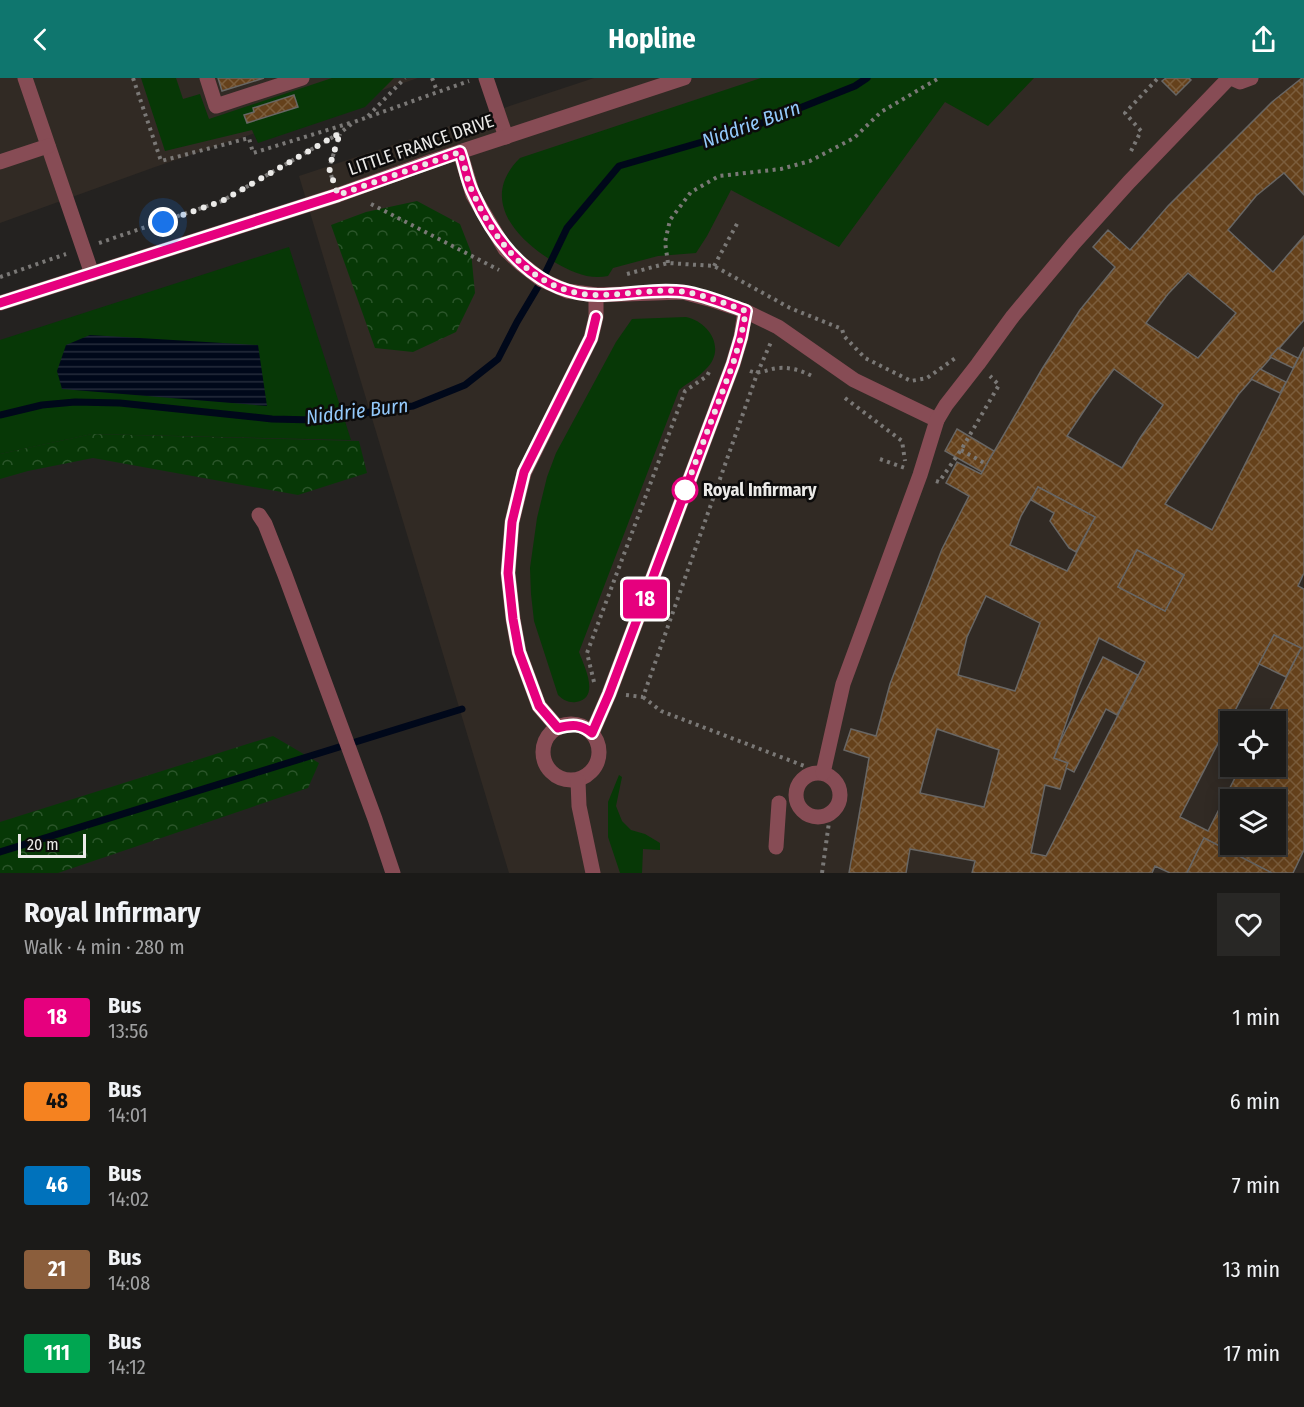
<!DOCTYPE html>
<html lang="en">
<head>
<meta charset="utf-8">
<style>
  :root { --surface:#1b1a18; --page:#282725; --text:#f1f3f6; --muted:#a0a1a2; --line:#393837; --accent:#0f766e }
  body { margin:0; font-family:"Fira Sans Condensed",sans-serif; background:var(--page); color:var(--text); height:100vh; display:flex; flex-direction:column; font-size:22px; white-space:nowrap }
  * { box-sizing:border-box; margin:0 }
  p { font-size:20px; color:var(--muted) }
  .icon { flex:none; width:33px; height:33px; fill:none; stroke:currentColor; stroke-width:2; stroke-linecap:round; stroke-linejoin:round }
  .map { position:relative; height:795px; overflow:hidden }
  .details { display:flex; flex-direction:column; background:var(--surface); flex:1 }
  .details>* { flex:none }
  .badge { padding:0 12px; border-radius:4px; font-size:21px; line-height:39px }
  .tools { position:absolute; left:1220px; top:633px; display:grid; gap:12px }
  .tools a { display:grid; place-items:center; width:66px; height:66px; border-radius:0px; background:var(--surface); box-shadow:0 3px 15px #0003,0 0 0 2px var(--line); font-size:30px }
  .scale { position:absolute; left:18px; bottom:15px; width:68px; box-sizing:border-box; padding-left:6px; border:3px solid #ebeae8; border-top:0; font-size:16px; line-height:21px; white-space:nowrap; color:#ebeae8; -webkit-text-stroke:4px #0c0b0b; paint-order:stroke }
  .you { position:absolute; width:30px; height:30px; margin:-15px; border:4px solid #fff; border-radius:50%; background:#1a73e8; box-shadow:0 0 0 9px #1a73e833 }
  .map>.badge { position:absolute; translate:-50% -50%; box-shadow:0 0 0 3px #fff }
  .round { display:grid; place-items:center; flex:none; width:63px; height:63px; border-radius:0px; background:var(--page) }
  .summary { display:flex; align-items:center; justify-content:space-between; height:102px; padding:0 24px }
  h1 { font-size:28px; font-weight:700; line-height:45px }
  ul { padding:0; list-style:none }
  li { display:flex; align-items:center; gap:18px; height:84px; padding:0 24px }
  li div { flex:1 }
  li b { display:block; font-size:22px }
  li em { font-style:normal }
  li .badge { min-width:66px; font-weight:700; text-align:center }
  header { display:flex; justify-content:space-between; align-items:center; height:78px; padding:0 24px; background:var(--accent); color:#fff; font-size:27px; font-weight:700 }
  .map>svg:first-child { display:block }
  .built { fill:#312a24; fill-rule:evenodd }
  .green { fill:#073806 }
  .forest { fill:url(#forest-crowns) }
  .water { fill:url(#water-rules) }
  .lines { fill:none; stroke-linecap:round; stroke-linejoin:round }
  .stream { stroke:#00081a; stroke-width:7 }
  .building { fill:url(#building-cross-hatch); stroke:#686664; stroke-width:1.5; fill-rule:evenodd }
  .path { stroke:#7a7876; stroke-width:4; stroke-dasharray:3 4.5; stroke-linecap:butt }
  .minor { stroke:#874c55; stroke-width:15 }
  .line-casing { stroke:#fff; stroke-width:14 }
  .line { stroke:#e6007e; stroke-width:9 }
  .walk { stroke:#ebeae8; stroke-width:6; stroke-dasharray:0 10.8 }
  .stop-dot { fill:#fff; stroke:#e6007e; stroke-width:3 }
  .labels { text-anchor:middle; stroke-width:5; stroke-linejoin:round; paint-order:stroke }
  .street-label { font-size:18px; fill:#ebeae8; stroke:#0c0b0b }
  .stop-label { font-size:18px; font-weight:bold; fill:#ebeae8; stroke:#0c0b0b; text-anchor:start }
  .water-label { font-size:20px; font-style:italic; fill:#93c9fb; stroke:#0c0b0b }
</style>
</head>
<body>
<header><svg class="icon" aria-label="back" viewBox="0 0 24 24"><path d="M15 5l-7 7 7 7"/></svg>Hopline<svg class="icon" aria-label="share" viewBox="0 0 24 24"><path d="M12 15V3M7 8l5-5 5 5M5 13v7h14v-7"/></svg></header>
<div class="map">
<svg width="1304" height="795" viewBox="0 0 1304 795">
  <defs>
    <pattern id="forest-crowns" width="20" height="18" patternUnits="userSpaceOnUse" patternTransform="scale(1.5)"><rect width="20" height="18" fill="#073806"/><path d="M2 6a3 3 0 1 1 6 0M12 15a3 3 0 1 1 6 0" fill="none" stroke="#2b552a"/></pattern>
    <pattern id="water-rules" width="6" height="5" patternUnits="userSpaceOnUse" patternTransform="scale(1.5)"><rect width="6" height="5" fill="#00081a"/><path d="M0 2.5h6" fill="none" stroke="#252c3b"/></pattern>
    <pattern id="building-cross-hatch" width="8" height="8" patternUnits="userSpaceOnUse" patternTransform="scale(1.5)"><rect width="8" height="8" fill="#65411b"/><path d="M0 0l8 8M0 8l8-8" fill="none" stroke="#7b5d3c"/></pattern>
  </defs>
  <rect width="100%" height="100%" fill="#242220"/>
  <g class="built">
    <polygon points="0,0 418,0 155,89 0,145"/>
    <path d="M594 0H1304V795H509L299 98ZM1230 644H1275V688H1230ZM1230 722H1275V766H1230Z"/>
  </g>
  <g class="green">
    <polygon points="141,0 176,0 183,21 200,16 209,41 332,0 394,0 365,29 258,65 252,52 165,73"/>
    <path d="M761 0H1034L988 48 945 24 839 169 731 112 707 158 696 175 658 178 613 190 608 198C589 202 572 194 556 185 517 163 478 121 520 80Z"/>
    <polygon points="289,169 351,362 92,356 0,376 0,262"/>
    <path d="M686 239C710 244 727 272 705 292 698 300 687 305 679 312L579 574C584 588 601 620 576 624 569 625 563 622 558 617L534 543 531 516 530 490 537 440 547 399 556 375 616 264 632 241Z"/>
    <polygon points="619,697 622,699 616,728 622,743 631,752 645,756 660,765 660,772 643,771 642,795 620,795 608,759 608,724"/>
  </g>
  <g class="forest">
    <polygon points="417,123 460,146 471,174 475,215 456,254 413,274 375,270 331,147 366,134"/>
    <polygon points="92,356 359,363 367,395 298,417 93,380 28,393 0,401 0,376"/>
    <polygon points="273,658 319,685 308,710 58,795 0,795 0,744"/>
  </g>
  <polygon class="water" points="90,257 258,267 267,328 62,311 57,293 66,267"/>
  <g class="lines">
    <g class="stream">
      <polyline points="0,337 42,327 75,324 120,325 272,341 315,342 413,328 465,307 498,281 517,244 542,202 567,150 619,88 747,51 855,8 867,0"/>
      <polyline points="0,774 462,631"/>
    </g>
  </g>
  <g class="building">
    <polygon points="218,0 264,0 222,13"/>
    <polygon points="1166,0 1189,0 1191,2 1176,17 1162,3"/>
    <path d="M1302 0H1304V117L1284 95 1256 118 1228 152 1273 194 1304 158V242L1238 317 1165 426 1212 452 1304 269V495L1298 508 1304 511V772L1293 795H1272L1204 760 1187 795H1170L1155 788 1152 795H972L975 783 910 771 906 795H849L869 680 844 672 851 651 876 658 890 606 942 471 969 418 946 405 957 384 981 396 1042 291 1080 232 1115 189 1093 169 1108 152 1130 172 1168 128 1272 24ZM1188 195 1236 235 1198 280 1146 245 1168 216ZM1114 291 1163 327 1140 360 1122 390 1067 358 1092 321ZM1038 409 1095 439 1067 493 1010 467 1021 438ZM1137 472 1184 497 1165 533 1118 509ZM986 518 1040 545 1015 613 958 597 967 559ZM1274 557 1301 570 1264 644H1275V688H1241L1208 753 1180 739ZM1099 560 1145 584 1046 778 1031 775 1045 707 1060 711 1068 685 1054 680 1079 608ZM937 651 999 672 984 729 920 715ZM1230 722H1275V766H1230Z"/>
    <polygon points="294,17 298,29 247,45 244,37 254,34 253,30"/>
    <polygon points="1278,270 1298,280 1293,290 1270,279"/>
    <polygon points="1260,291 1286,304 1280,315 1251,301"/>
    <polygon points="957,351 994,373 982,394 945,373"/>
    <polygon points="1038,409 1095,439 1076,474 1069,470 1050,443 1054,435 1031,422"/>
    <polygon points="1137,472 1184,497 1165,533 1118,509"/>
    <polygon points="1274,557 1301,570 1286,599 1259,586"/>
    <polygon points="1103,579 1138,597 1117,637 1106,631 1074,694 1066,690 1068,685 1054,680 1061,662"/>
    <polygon points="1204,760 1272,795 1187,795"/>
  </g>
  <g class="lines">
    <g class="path">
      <polyline points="133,0 161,83 249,60 253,75 350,45"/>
      <polyline points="432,0 437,13"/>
      <polyline points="368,38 405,0"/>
      <polyline points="1131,73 1141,53 1125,35 1158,0"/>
      <polyline points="332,100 329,90 340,56"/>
      <polyline points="371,126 499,192"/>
      <polyline points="99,165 222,123 340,55 354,44 469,3"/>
      <polyline points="668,185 665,164 670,142 691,114 719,98 781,91 810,83 854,60 881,34 939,0"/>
      <polyline points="714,188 738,144"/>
      <polyline points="627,196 668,185 714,188 790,230 842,251 844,258 865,280 911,303 927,300 957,279"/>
      <polyline points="0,199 66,176"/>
      <path d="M750 293C760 297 767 291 778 290 792 289 802 293 814 299"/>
      <polyline points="845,320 902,363 905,383"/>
      <polyline points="961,372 986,386"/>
      <polyline points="880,381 905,390"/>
      <polyline points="936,403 939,404 961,372 999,307 990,298"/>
      <polyline points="594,604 587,575 685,313 707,298 709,294"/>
      <polyline points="626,617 643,619 757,296 771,264"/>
      <polyline points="643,619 661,633 807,689"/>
      <polyline points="822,795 830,737"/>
    </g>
    <g class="minor">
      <polyline points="25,0 92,196"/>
      <polyline points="207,0 216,28 302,0"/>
      <polyline points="486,0 506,59"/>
      <polyline points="1231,0 1240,4 1251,0"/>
      <polyline points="460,74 473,117 505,171 520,185 542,202 567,213 596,217 683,214 709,221 745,233 778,249 854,302 937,342"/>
      <polyline points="0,84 48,68"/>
      <polyline points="0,225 338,117 432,83 684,0"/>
      <polyline points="259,437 265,446 285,497 375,741 393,795"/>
      <circle cx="571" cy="674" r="28"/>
      <polyline points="558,650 539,628 519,574 513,541 508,495 512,444 524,395 591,260 596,239 596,217"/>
      <polyline points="592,655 609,616 733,286 741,259 745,233"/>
      <circle cx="818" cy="717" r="22"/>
      <polyline points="823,695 843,606 920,397 937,342 946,327 978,286 1013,238 1074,165 1129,104 1229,0"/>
      <polyline points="578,703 579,728 593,795"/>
      <polyline points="776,769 779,725"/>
    </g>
  </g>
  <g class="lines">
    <g class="line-casing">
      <path id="line" d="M0 225 338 117 460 74C465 88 467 104 474 117 497 168 538 217 598 217 626 217 657 210 685 214 705 217 726 226 746 233L741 259 733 286 609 616 592 655C581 646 572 646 558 650L539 628 519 574 513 541 508 495 512 444 524 394 591 260 596 239"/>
    </g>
    <use href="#line" class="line"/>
    <path class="walk" d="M163 144 222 123 340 55 329 90 338 117 460 74C465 88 467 104 474 117 497 168 538 217 598 217 626 217 657 210 685 214 705 217 726 226 746 233L741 259 733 286 685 412"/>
  </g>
  <circle class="stop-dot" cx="685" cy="412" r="12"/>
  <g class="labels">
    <g class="street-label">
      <text transform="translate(421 67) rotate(-19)" y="6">LITTLE FRANCE DRIVE</text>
    </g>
    <g class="stop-label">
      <text x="703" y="418">Royal Infirmary</text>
    </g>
    <g class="water-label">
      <text transform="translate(751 46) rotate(-20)" y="7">Niddrie Burn</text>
      <text transform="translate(357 333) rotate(-7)" y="7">Niddrie Burn</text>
    </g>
  </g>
</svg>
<div class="tools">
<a><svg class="icon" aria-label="locate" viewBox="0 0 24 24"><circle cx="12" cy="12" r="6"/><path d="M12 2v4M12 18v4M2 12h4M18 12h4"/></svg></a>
<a><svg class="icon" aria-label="layers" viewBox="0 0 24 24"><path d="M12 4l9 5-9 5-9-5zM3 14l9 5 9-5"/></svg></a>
</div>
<div class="scale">20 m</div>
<div class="you" style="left:163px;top:144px"></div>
<b class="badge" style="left:645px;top:521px;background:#e6007e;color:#fff">18</b>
</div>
<section class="details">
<div class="summary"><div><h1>Royal Infirmary</h1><p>Walk · 4 min · 280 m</p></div><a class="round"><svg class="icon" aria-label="heart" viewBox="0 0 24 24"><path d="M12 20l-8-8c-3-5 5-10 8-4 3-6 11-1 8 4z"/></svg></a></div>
<ul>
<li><span class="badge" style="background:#e6007e;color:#fff">18</span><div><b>Bus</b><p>13:56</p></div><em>1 min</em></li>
<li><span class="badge" style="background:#f58220;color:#111">48</span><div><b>Bus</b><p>14:01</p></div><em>6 min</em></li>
<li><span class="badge" style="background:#0072bc;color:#fff">46</span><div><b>Bus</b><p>14:02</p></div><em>7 min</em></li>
<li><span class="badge" style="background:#8b5e3c;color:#fff">21</span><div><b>Bus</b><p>14:08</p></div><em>13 min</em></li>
<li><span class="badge" style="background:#00a651;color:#fff">111</span><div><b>Bus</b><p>14:12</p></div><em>17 min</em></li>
</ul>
</section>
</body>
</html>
